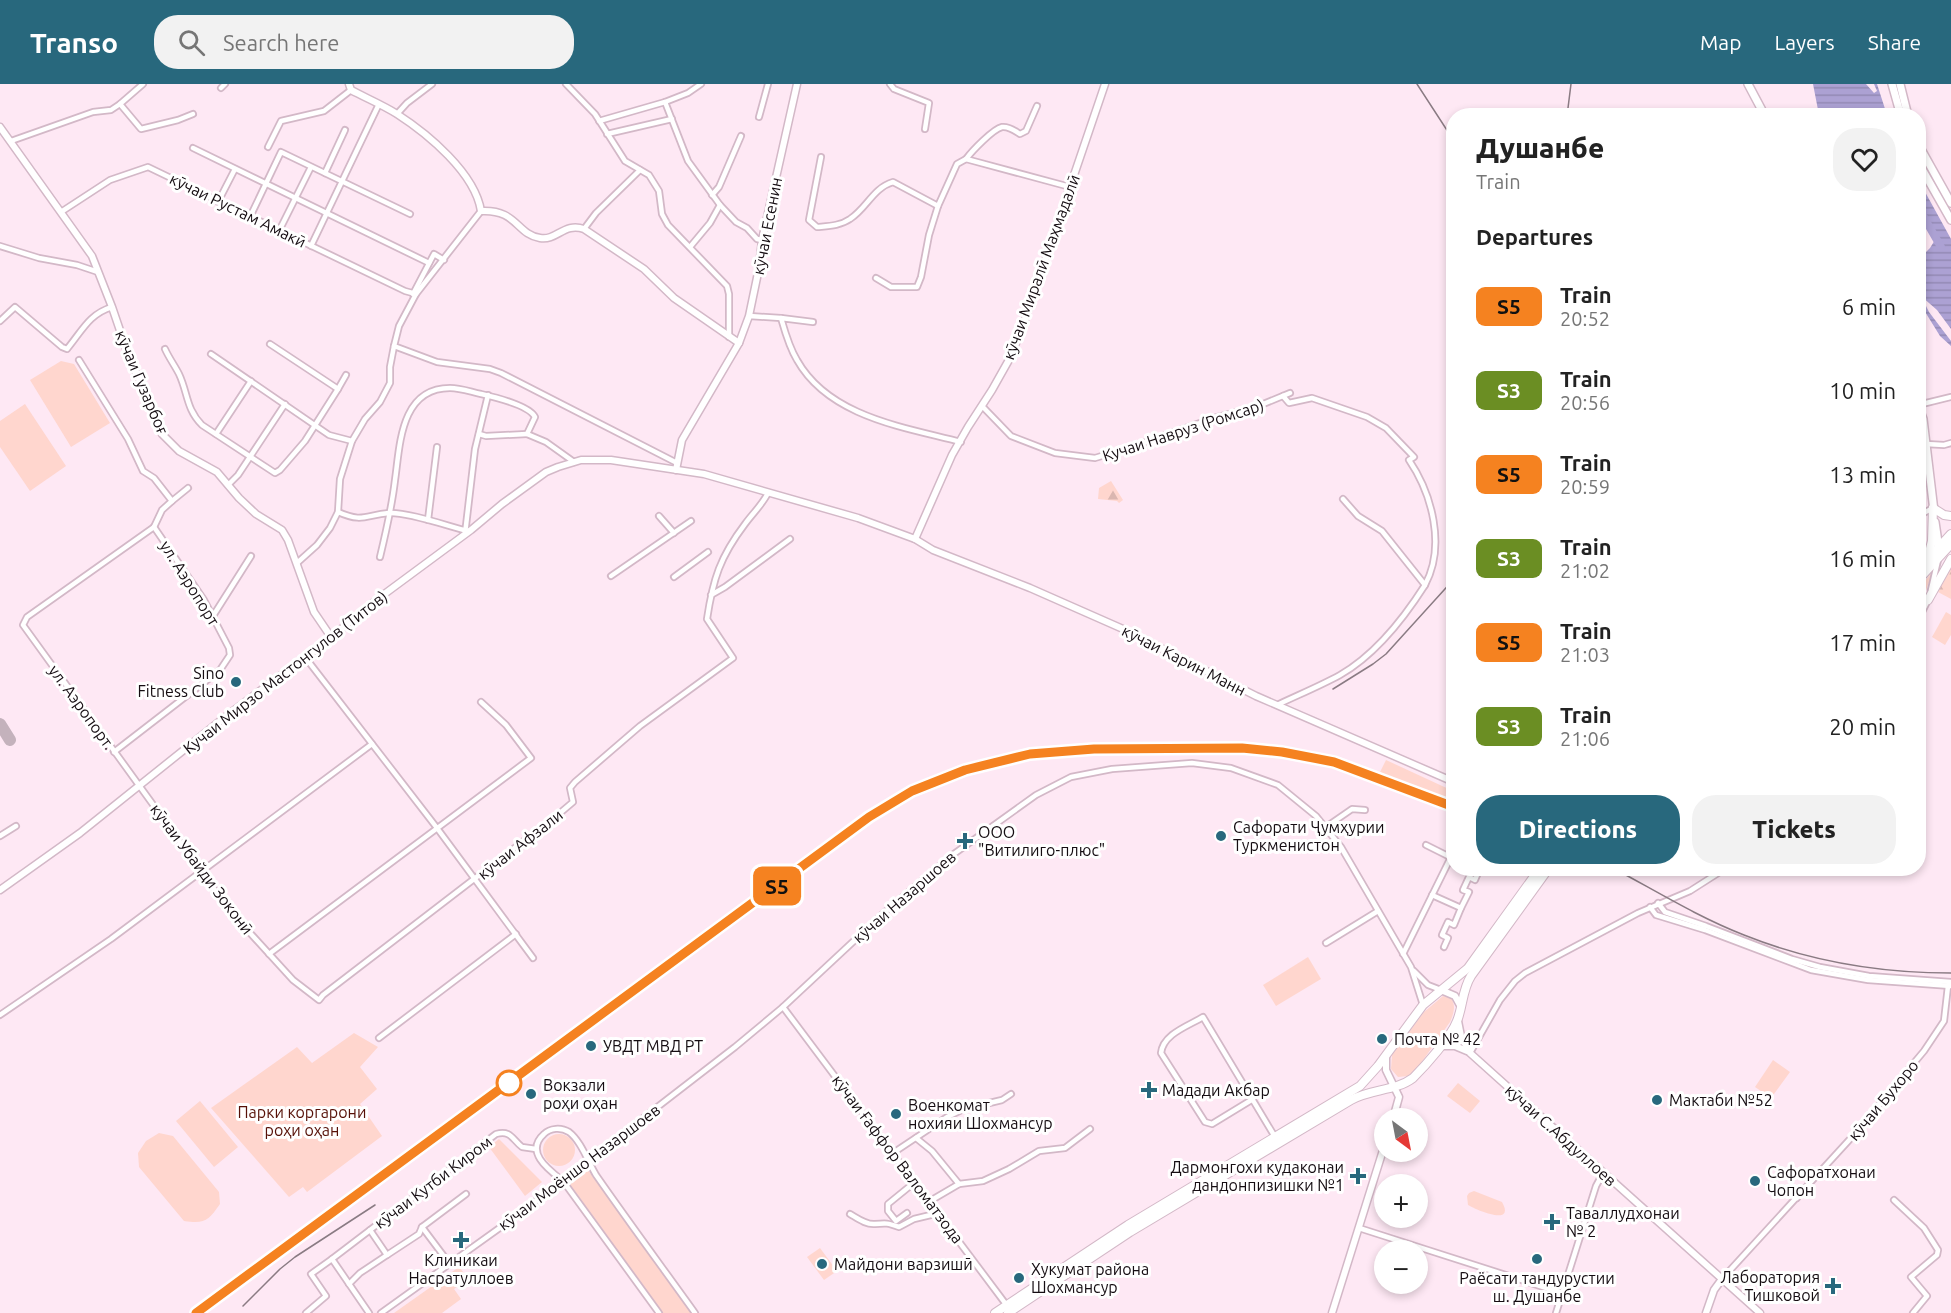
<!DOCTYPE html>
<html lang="en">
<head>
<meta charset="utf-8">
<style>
  :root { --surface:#fff; --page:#f2f2f2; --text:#222; --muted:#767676; --accent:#28687d }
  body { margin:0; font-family:Ubuntu,sans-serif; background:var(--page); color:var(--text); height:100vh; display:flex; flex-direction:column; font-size:22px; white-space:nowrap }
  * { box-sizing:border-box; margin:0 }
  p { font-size:20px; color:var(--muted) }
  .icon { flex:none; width:33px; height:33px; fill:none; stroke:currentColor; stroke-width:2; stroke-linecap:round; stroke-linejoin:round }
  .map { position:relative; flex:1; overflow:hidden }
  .panel { position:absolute; left:1446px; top:24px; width:480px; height:768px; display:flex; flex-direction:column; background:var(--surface); border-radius:24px; box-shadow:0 3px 9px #0003 }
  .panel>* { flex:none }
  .badge { padding:0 12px; border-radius:9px; font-size:21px; line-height:39px }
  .needle { width:39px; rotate:148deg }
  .tools { position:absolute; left:1374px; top:1024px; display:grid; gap:12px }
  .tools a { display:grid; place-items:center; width:54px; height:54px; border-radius:50%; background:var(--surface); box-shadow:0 3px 9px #0003; font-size:30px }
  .map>.badge { position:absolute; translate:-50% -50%; box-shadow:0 0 0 3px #fff }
  h2 { padding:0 30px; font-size:22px; line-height:54px }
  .round { display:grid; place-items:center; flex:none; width:63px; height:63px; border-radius:24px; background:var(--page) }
  .summary { display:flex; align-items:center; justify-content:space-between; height:102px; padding:0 30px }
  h1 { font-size:28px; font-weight:800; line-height:45px }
  .action { display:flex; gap:12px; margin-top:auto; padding:12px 30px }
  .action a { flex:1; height:69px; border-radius:24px; background:var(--accent); color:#fff; font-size:24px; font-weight:800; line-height:69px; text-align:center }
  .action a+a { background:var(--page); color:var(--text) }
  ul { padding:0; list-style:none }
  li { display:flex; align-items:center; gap:18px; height:84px; padding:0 30px }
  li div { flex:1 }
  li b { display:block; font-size:22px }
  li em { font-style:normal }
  li .badge { min-width:66px; font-weight:700; text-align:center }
  header { display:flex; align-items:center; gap:36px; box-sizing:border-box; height:84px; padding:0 30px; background:var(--accent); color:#fff }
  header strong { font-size:28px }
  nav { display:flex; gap:33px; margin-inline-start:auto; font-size:21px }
  .search { width:420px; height:54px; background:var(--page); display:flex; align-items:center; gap:15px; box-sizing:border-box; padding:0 21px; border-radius:24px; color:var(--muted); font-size:22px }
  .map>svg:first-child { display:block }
  .green { fill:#ffd6ce }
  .forest { fill:url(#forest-firs) }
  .water { fill:url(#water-rules) }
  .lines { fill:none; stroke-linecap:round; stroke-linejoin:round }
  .river { stroke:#aca1d3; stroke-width:8 }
  .taxiway { stroke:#c4b2bc; stroke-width:12 }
  .minor-casing { stroke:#d3b8c7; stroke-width:8 }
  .tertiary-casing { stroke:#d3b8c7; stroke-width:9 }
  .secondary-casing { stroke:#d3b8c7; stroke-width:10 }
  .trunk-casing { stroke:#d3b8c7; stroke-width:10 }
  .minor { stroke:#fff; stroke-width:4.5 }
  .tertiary { stroke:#fff; stroke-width:6 }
  .secondary { stroke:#fff; stroke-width:7 }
  .trunk { stroke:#fff; stroke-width:8 }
  .rail { stroke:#8a7b83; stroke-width:1.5 }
  .line-casing { stroke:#fff; stroke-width:14 }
  .line { stroke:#f58220; stroke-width:9 }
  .poi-dot { fill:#28687d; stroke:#fff; stroke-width:2 }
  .stop-dot { fill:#fff; stroke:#f58220; stroke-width:3 }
  .labels { text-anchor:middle; stroke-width:6; stroke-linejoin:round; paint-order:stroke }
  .street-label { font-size:16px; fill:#150d12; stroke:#fff }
  .poi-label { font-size:16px; fill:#150d12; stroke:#fff; text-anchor:start }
  .park-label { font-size:16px; fill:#571108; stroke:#fff }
</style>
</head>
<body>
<header>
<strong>Transo</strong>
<div class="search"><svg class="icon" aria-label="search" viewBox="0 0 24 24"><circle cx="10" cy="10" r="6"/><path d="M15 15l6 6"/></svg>Search here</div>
<nav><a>Map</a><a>Layers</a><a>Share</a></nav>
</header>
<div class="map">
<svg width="1951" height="1229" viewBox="0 0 1951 1229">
  <defs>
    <pattern id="forest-firs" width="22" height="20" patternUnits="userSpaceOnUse" patternTransform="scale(1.5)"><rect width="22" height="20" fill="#ffd6ce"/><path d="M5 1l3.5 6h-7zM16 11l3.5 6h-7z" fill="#dab6b0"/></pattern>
    <pattern id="water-rules" width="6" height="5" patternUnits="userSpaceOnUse" patternTransform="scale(1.5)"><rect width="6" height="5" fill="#aca1d3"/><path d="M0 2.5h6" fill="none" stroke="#9389b4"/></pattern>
  </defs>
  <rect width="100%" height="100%" fill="#fee8f4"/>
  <g class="green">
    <polygon points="61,277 74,280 110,339 71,363 30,296"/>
    <polygon points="25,320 66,382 30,407 0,363 0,337"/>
    <polygon points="1933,487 1919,526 1919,528 1919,504"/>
    <polygon points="1946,528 1951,531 1951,551 1945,561 1932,553"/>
    <polygon points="1386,676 1453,707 1453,718 1379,690"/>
    <polygon points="1308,873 1321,895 1276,922 1263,901"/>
    <path d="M1443 912 1451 914C1456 921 1454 929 1450 938L1414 989 1409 992 1398 993 1391 985 1392 971 1424 928Z"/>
    <polygon points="354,949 378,963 360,983 377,1005 360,1020 382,1052 307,1108 303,1103 289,1113 211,1024 297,963 312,979"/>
    <polygon points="1773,976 1790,988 1771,1014 1755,1003"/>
    <polygon points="1458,999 1480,1017 1470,1029 1447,1012"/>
    <polygon points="200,1017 238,1063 214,1083 176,1037"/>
    <path d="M159 1049 173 1052 219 1108 220 1120C208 1137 205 1140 184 1137L139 1083 138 1069 146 1057Z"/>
    <circle cx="559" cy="1066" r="16"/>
    <polygon points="499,1055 542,1098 525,1112 489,1063"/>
    <polygon points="588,1086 691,1229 663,1229 569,1099"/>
    <path d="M1474 1107 1502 1118C1516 1143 1476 1126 1468 1121L1467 1112 1469 1109Z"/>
    <polygon points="820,1164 837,1187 824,1196 807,1173"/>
    <polygon points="459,1183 468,1194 454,1205 461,1215 442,1229 394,1229"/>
  </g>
  <g class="forest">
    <polygon points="1111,397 1123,416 1119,419 1117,417 1098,415 1099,404"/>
    <polygon points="1951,484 1951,515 1938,508"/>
  </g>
  <g class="water">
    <polygon points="1813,0 1866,0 1874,9 1877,7 1874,0 1877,0 1887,31 1819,31"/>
    <polygon points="1919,97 1951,155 1951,245 1937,226 1921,212 1929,228 1951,257 1951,262 1940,252 1919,218 1919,175 1930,164 1938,151 1919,127"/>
  </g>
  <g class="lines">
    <polyline class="river" points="1918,123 1941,163"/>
    <polyline class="taxiway" points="0,640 10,656"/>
    <g class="minor-casing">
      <g id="minor">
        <polyline points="566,0 595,30 625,77 649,91 659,107 662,130 668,141 727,202 729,210 729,253"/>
        <polyline points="890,0 894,5 929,19 925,45"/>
        <polyline points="221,4 225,0"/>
        <polyline points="120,20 141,45 178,36 193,30"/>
        <polyline points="397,30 407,19 432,0"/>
        <polyline points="759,33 768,0"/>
        <polyline points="599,37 665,18"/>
        <polyline points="607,50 672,35"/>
        <polyline points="11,57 93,28 111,26 120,20 143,0"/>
        <polyline points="268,63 281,37 324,27 351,6"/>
        <polyline points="193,64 429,179"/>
        <path d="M821 73 809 136 817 143C828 142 840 142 850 135 867 124 873 104 893 98L938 122 957 80 966 75 1070 103"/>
        <path d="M966 75C972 67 993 45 1002 43 1009 42 1015 47 1020 50L1026 47 1037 22"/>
        <polyline points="325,89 345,46"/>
        <polyline points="712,111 719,103 741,52"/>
        <polyline points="218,118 235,85"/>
        <polyline points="720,121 736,138 747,144 757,155 762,156"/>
        <polyline points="481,127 416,210 399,242 394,262 437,278 490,285 501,289 677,379"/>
        <polyline points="61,128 110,96 148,83 405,207 416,210"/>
        <polyline points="250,133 281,68 410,130"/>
        <polyline points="584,145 596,129 640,86"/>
        <polyline points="279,147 311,83"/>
        <polyline points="0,162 39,174 77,181 98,188"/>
        <polyline points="311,162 379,20"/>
        <polyline points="690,163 710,139 720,121 688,77 665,18 688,9 701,0"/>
        <polyline points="876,194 891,203 917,203 921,193 929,151 938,122"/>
        <polyline points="413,210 434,170 444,176"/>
        <polyline points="749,232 781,234"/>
        <path d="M0 237 15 223 62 263 67 265C82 247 89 230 112 223"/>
        <path d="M813 238 781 234C785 248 789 263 797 276 829 333 904 343 961 358"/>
        <path d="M165 265C169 274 175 282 179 290 188 309 186 325 202 341L275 389 280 386 305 357 338 305 270 260"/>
        <polyline points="211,270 329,351 352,357 365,335 380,318 390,299 390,283 394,262"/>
        <polyline points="79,276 128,355 143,387 154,394 172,417 162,426 154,443"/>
        <polyline points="338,305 346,291"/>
        <path d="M1283 312 1289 319 1312 314 1367 333 1386 344 1414 373 1409 376C1432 410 1446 462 1425 501L1382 447 1358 432 1343 415"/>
        <polyline points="1918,321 1951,313"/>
        <polyline points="982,322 1011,352 1055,369 1095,374 1128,364 1217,333 1256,323 1290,309"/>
        <polyline points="216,350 251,297"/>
        <polyline points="479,350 486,352 527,350"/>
        <polyline points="1926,360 1944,361 1951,359"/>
        <polyline points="1918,389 1929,382"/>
        <polyline points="228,401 238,391 285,320"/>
        <polyline points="172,417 188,404"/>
        <path d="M338 428C363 439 365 431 389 429 407 428 445 441 464 446"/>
        <polyline points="659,432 674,449"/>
        <polyline points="1918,432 1933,424"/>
        <polyline points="428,436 437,363"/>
        <path d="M154 443 27 533 23 541 230 827 293 896 319 916 323 911 560 729 573 718 570 704 575 698 640 642 733 574 707 535C713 495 720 473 745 440 753 429 762 421 768 409"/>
        <polyline points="465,450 475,365 488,311"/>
        <path d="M380 473C386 448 392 422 395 396 400 362 400 304 450 304 461 304 471 308 481 310 494 313 529 321 535 333L527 350 546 358 574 378"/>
        <polyline points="297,479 317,461 330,444 338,428 340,395 352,357"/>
        <polyline points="611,492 691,437"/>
        <polyline points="674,493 708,468"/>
        <polyline points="1931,506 1938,476"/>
        <polyline points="711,511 725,503 790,455"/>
        <polyline points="213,532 251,472"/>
        <polyline points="1918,536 1929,514"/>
        <polyline points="305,573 437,744 533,874"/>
        <path d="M1277 621C1298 611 1320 602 1340 591 1375 571 1404 534 1425 501"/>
        <polyline points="114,668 220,586 230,571 229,564 204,516 154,443"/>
        <polyline points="1326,743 1352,725 1365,726"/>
        <polyline points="0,752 16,742"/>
        <polyline points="1426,761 1450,773"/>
        <polyline points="1432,811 1461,824 1469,808 1463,806 1469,793 1475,796 1480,784"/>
        <polyline points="1658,819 1665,828 1706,842 1792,875 1820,883 1869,892 1951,898"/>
        <polyline points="1650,823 1656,831 1705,846 1811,886 1868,896 1951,902"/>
        <polyline points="1326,859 1378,827"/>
        <polyline points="1444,863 1448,854 1442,851 1448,838 1454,841 1461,824"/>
        <polyline points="269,870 531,674 506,641 481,618"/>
        <polyline points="1403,870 1452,771"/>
        <polyline points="1414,887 1428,901 1441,906"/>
        <polyline points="783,923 1008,1223"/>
        <polyline points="0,931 111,855 372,660"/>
        <polyline points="379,954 516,850"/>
        <polyline points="1470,969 1500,916 1515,897 1525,889 1638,829 1690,807 1726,784"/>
        <path d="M1253 1015 1212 1040 1205 1038 1161 969C1163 950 1188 942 1203 933L1275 1053"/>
        <polyline points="916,1054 932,1067 959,1100"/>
        <polyline points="893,1069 947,1033 964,1025 1002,1016 1011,1010"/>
        <polyline points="1788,1106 1797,1114"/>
        <polyline points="1894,1116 1924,1144 1938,1166 1937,1171 1911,1193 1927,1212 1913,1229"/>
        <polyline points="930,1117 959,1100 983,1097 1009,1085 1039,1067 1065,1064 1090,1045"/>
        <polyline points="907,1129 896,1137 888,1127 888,1120 915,1098"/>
        <path d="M850 1130C857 1134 866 1141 875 1140 887 1139 887 1139 899 1143L914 1135 939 1129"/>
        <polyline points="1359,1144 1562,1209"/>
        <polyline points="387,1171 419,1150 422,1143"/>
        <path d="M332 1175 496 1050C511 1046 512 1055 522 1063L536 1065"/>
        <polyline points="449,1179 422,1143 466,1110"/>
        <polyline points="1722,1195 1851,1054 1924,967 1944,937 1948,902"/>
        <polyline points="349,1200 360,1189 387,1171 370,1146"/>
        <polyline points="306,1229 326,1212 311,1190 332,1175 369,1229"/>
        <polyline points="381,1229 519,1130 735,963 783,923 886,827 951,772 1036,711 1071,693 1112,685 1192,679 1231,684 1278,701 1316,732 1341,763 1411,883 1423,921"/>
        <path d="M659 1229 563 1097C549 1086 524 1068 544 1050 550 1044 561 1043 569 1048 581 1057 588 1078 596 1091 628 1137 662 1183 695 1229"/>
        <polyline points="1556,1229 1596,1102 1603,1089"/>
      </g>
    </g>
    <g class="tertiary-casing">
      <g id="tertiary">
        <path d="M349 0 351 6C366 14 383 21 397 30 428 50 475 89 481 127 517 125 516 150 540 154 557 157 564 138 584 145L644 185 674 214 739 259"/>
        <polyline points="0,43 92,172 112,223 127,267 162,350 179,367 217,388 239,414 256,430 282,446 288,456 314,528 331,553"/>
        <polyline points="676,386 682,356 739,259 749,232 759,184 762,156 797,0"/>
        <polyline points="915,455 952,371 968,343 992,306 1010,274 1022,244 1105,0"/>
        <polyline points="0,806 80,749 225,633 324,559 379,514 471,446 502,420 546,388 558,383 581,376 611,376 704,390 858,434 915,455 933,466 1030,504 1123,545 1256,612 1454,698"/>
        <polyline points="1441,906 1455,912 1461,923"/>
        <polyline points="1458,937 1461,952 1470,969 1760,1229"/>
        <polyline points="1439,962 1455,962 1467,967"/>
        <polyline points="1386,971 1386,986 1399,1013 1393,1035"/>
        <polyline points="1332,1229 1384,1063"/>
        <polyline points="1706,1229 1714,1206 1722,1195"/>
      </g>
    </g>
    <g class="secondary-casing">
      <g id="secondary">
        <polyline points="1748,0 1765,32"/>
        <polyline points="1892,0 1901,32"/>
        <polyline points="1900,0 1908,32"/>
        <polyline points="1918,60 1951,119"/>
        <polyline points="1918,78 1951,136"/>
        <polyline points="1918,322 1923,335 1934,427"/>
        <polyline points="1935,438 1939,465"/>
      </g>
    </g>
    <g class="trunk-casing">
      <g id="trunk">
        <polyline points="1933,424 1944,431 1951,432"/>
        <polyline points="1927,476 1932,457 1933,424"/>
        <polyline points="1918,486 1951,450"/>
        <polyline points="1918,496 1951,460"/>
        <polyline points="1928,516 1951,475"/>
        <polyline points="995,1229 1128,1141 1360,1002 1378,982 1423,921 1468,884 1540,784"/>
        <path d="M1008 1229 1130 1148 1351 1016C1370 1005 1396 1007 1413 994 1426 981 1451 953 1457 937 1463 923 1462 906 1471 892L1549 784"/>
      </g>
    </g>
    <use href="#minor" class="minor"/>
    <use href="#tertiary" class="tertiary"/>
    <use href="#secondary" class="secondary"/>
    <use href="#trunk" class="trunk"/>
    <g class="rail">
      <polyline points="1417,0 1454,57"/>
      <polyline points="1567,32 1571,0"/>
      <polyline points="1333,605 1373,580 1386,570 1454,495"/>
      <path d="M1613 784C1656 807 1698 833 1744 851 1809 877 1881 889 1951 889"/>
      <polyline points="243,1222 280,1185 295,1173 375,1121"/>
      <polyline points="196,1229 869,733 912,707 965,686 1031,670 1094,665 1242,664 1282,668 1334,678 1454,723"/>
    </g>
  </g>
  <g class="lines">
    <g class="line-casing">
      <polyline id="line" points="196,1229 869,733 912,707 965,686 1030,670 1094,665 1242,664 1282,668 1334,678 1454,723"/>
    </g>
    <use href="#line" class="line"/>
  </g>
  <g class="poi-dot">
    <circle cx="236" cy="598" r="6"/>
    <circle cx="1221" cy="752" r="6"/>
    <path d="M962 748h6v6h6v6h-6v6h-6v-6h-6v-6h6z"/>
    <circle cx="1382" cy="955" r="6"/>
    <circle cx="591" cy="962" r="6"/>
    <path d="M1146 997h6v6h6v6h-6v6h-6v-6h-6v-6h6z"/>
    <circle cx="531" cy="1010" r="6"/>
    <circle cx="1657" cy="1016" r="6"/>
    <circle cx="896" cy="1030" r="6"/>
    <path d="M1355 1083h6v6h6v6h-6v6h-6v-6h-6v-6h6z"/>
    <circle cx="1755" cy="1097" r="6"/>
    <path d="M1549 1129h6v6h6v6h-6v6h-6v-6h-6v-6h6z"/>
    <path d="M458 1147h6v6h6v6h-6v6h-6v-6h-6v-6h6z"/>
    <circle cx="1537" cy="1175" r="6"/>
    <circle cx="822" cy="1180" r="6"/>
    <circle cx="1019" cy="1194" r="6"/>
    <path d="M1830 1193h6v6h6v6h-6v6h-6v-6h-6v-6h6z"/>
  </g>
  <circle class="stop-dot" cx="509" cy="999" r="12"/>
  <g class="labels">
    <g class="street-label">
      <text transform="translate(238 126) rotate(26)" y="6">кӯчаи Рустам Амакӣ</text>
      <text transform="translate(767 142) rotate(-79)" y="6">кӯчаи Есенин</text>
      <text transform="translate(1041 183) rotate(-70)" y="6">кӯчаи Миралӣ Маҳмадалӣ</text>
      <text transform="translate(142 298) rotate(67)" y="6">кӯчаи Гузарбоғ</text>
      <text transform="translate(1183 346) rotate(-18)" y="6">Кучаи Навруз (Ромсар)</text>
      <text transform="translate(190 499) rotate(58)" y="6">ул. Аэропорт</text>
      <text transform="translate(1184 576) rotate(27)" y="6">кӯчаи Карин Манн</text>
      <text transform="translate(285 588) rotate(-38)" y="6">Кучаи Мирзо Мастонгулов (Титов)</text>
      <text transform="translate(82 623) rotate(54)" y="6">ул. Аэропорт.</text>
      <text transform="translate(520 760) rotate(-38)" y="6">кӯчаи Афзали</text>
      <text transform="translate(202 785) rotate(53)" y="6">кӯчаи Убайди Зоконӣ</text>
      <text transform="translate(904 813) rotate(-41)" y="6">кӯчаи Назаршоев</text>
      <text transform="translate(1883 1016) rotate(-50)" y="6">кӯчаи Бухоро</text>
      <text transform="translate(1561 1051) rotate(42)" y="6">кӯчаи С.Абдуллоев</text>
      <text transform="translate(898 1075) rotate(53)" y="6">кӯчаи Ғаффор Валоматзода</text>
      <text transform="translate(579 1083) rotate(-37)" y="6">кӯчаи Моёншо Назаршоев</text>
      <text transform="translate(433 1098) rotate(-37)" y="6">кӯчаи Кутби Киром</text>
    </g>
    <g class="poi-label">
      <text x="224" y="595" text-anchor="end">Sino<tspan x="224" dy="18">Fitness Club</tspan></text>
      <text x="1233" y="749">Сафорати Ҷумҳурии<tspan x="1233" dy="18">Туркменистон</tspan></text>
      <text x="978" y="754">ООО<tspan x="978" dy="18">"Витилиго-плюс"</tspan></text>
      <text x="1394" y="961">Почта № 42</text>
      <text x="603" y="968">УВДТ МВД РТ</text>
      <text x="543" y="1007">Вокзали<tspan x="543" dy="18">роҳи оҳан</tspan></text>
      <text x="1162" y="1012">Мадади Акбар</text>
      <text x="1669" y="1022">Мактаби №52</text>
      <text x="908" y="1027">Военкомат<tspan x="908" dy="18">нохияи Шохмансур</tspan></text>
      <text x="1344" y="1089" text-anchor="end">Дармонгохи кудаконаи<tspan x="1344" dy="18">дандонпизишки №1</tspan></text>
      <text x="1767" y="1094">Сафоратхонаи<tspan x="1767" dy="18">Чопон</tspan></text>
      <text x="1566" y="1135">Таваллудхонаи<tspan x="1566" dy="18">№ 2</tspan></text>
      <text x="461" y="1182" text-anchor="middle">Клиникаи<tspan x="461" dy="18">Насратуллоев</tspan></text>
      <text x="834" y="1186">Майдони варзишӣ</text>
      <text x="1031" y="1191">Хукумат района<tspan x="1031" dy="18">Шохмансур</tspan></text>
      <text x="1820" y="1199" text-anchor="end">Лаборатория<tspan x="1820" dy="18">Тишковой</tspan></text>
      <text x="1537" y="1200" text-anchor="middle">Раёсати тандурустии<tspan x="1537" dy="18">ш. Душанбе</tspan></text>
    </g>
    <g class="park-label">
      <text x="302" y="1034">Парки коргарони<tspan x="302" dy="18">роҳи оҳан</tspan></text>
    </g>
  </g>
</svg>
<div class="tools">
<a><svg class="needle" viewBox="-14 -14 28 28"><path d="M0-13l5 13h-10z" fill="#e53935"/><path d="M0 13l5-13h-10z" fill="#767676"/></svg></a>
<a>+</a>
<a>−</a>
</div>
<b class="badge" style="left:777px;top:802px;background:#f58220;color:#111">S5</b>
<section class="panel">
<div class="summary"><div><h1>Душанбе</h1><p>Train</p></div><a class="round"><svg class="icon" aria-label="heart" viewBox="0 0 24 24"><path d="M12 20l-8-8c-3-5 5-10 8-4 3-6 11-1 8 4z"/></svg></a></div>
<h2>Departures</h2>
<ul>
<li><span class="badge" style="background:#f58220;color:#111">S5</span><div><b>Train</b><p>20:52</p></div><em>6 min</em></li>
<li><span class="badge" style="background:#6b8e23;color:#fff">S3</span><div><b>Train</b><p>20:56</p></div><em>10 min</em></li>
<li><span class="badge" style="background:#f58220;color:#111">S5</span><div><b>Train</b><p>20:59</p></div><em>13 min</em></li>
<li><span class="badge" style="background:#6b8e23;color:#fff">S3</span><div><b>Train</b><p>21:02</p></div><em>16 min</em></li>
<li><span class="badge" style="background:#f58220;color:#111">S5</span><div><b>Train</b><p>21:03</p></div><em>17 min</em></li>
<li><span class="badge" style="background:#6b8e23;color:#fff">S3</span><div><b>Train</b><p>21:06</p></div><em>20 min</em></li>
</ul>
<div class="action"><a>Directions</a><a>Tickets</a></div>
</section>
</div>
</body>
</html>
